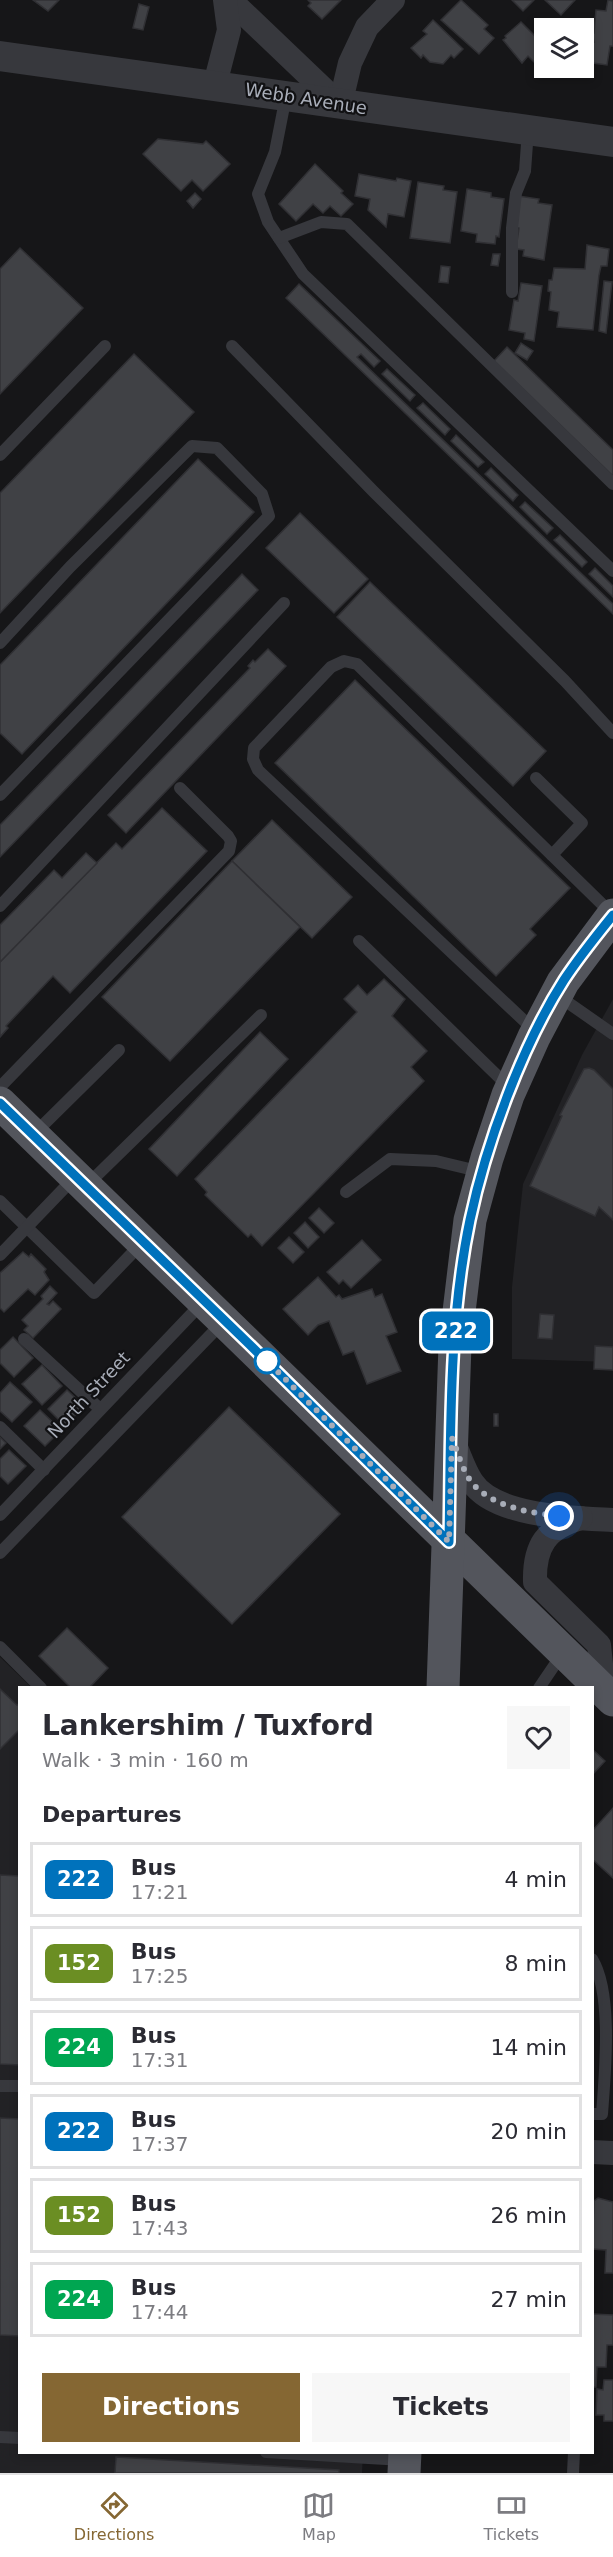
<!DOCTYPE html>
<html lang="en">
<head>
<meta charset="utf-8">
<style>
  :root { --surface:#fff; --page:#f7f7f7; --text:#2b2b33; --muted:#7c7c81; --line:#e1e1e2; --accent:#856733 }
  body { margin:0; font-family:"DejaVu Sans",sans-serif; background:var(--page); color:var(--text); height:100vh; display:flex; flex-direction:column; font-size:22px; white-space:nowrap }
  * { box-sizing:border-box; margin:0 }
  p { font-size:20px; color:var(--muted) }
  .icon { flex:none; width:33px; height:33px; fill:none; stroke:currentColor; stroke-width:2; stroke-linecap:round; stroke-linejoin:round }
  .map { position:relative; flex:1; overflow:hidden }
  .side { position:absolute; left:18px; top:1686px; width:576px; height:768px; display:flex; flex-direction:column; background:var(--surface); border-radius:0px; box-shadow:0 3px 9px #0003 }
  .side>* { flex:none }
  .badge { padding:0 12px; border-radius:9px; font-size:21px; line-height:39px }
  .fabs { position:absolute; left:534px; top:18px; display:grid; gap:12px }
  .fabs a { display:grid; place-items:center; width:60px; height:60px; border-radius:0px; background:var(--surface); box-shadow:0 3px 9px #0003; font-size:30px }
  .you { position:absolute; width:30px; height:30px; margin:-15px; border:4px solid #fff; border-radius:50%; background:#1a73e8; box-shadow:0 0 0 9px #1a73e833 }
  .map>.badge { position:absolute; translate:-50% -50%; box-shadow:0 0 0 3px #fff }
  h2 { padding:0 24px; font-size:22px; line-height:54px }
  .round { display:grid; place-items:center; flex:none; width:63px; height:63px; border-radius:0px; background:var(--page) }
  .head { display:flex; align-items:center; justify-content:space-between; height:102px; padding:0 24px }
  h1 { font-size:28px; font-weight:700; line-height:45px }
  .button { display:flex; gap:12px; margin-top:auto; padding:12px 24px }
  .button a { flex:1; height:69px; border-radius:0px; background:var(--accent); color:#fff; font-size:24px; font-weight:700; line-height:69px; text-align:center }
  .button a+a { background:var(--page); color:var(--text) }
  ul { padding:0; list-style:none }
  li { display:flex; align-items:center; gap:18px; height:75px; margin:0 12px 9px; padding:0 12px; border:3px solid var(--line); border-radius:0px }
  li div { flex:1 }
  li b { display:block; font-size:22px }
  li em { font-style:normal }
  li .badge { min-width:66px; font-weight:700; text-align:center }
  .menu { display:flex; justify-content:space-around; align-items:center; height:84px; border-top:2px solid var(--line); background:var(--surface); font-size:16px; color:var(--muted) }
  .menu a { display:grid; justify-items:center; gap:3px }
  .menu .on { color:var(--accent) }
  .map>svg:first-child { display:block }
  .built { fill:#222225 }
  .building { fill:#404145; stroke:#303034; stroke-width:1.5 }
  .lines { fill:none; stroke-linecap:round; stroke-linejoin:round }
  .service { stroke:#37383d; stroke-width:12 }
  .minor { stroke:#37383d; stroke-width:24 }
  .tertiary { stroke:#37383d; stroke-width:30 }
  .primary { stroke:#53555c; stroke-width:33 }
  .line-casing { stroke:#fff; stroke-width:14 }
  .line { stroke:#0072bc; stroke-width:9 }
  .walk { stroke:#a8adb8; stroke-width:6; stroke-dasharray:0 10.8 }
  .stop-dot { fill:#fff; stroke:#0072bc; stroke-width:3 }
  .labels { text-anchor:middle; stroke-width:4.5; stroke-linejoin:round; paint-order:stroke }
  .street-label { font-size:18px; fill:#a8adb8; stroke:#111113 }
</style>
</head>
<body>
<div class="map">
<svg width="613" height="2473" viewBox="0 0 613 2473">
  <rect width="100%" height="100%" fill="#161618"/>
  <g class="built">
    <polygon points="613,999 613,1362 512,1359 512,1287 523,1184 582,1055"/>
    <polygon points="0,1657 31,1687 20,1688 20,2452 363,2453 362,2473 0,2473"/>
  </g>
  <g class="building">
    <polygon points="33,0 59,0 48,11"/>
    <polygon points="308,0 341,0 322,19 308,6 311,3"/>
    <polygon points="461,0 488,25 484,29 494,38 479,54 441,20"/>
    <polygon points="512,0 534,0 523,11"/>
    <polygon points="545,0 575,0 561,15"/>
    <polygon points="608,0 613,1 613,46 610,46 607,65 585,62 588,41 594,42 592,33 594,33 596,10 606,11"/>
    <polygon points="139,4 149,7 143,30 133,28"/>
    <polygon points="433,20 463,49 454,58 451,55 443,64 430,62 423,55 421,58 411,48 427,34 423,31"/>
    <polygon points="521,22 535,36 538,32 544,38 541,42 544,45 544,53 535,63 528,56 522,63 503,40 506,38 505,36"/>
    <polygon points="158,139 203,144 206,141 230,164 203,191 192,180 181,191 143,154"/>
    <polygon points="315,164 343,191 341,193 353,204 341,216 330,206 323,213 313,204 296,221 279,204"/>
    <polygon points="359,174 396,181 397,178 411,181 404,217 388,214 386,227 368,210 370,199 355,196"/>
    <polygon points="418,182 444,186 443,190 457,192 450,243 410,238"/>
    <polygon points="467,189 491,193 491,197 504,199 499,237 496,236 495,244 476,242 477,234 461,231"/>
    <polygon points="195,193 201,199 193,208 187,201"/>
    <polygon points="518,196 539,199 538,203 552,205 544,260 523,256 524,250 516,249 519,228 513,227"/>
    <polygon points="587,245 609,249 607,266 601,266 599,275 593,330 557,327 559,312 549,310 551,292 548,291 549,280 552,280 554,268 585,269"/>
    <polygon points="20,248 83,308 0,394 0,269"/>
    <polygon points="493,254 500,254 498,266 491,265"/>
    <polygon points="441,266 450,267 448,283 439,282"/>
    <polygon points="604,281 612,282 606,333 599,331"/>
    <polygon points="521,283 542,286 534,341 524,339 525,333 509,330 514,300 518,301"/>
    <polygon points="299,284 380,361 374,367 361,354 357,357 613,604 613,614 286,298"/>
    <polygon points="521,343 533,351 527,360 515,353"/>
    <polygon points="507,347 613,450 613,476 494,361"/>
    <polygon points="134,354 194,412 0,613 0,493"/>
    <polygon points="387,369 415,395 410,401 382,374"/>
    <polygon points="423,403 450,429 445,435 417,408"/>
    <polygon points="456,435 484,462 478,467 451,441"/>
    <polygon points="198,459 254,512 22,754 0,733 0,665"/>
    <polygon points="491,468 518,495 513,501 485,474"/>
    <polygon points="525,502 553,528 547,534 520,507"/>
    <polygon points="300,513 368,579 334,613 266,548"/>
    <polygon points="560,535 587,562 582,567 554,540"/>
    <polygon points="595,568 613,586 613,597 589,574"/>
    <polygon points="242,574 258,590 0,857 0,825"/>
    <polygon points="370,582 546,751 513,786 337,617"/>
    <polygon points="268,649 286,666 126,833 108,815 250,668 248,666 253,660 255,662"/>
    <polygon points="355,680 570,888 530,929 536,935 496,976 275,763"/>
    <polygon points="162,808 207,851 70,993 53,976 6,1026 8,1028 0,1037 0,962 116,843 122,849"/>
    <polygon points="272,820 352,897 312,938 232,861"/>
    <polygon points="86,853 97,863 0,962 0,925 54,870 62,878"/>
    <polygon points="232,861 300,927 170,1061 102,997"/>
    <polygon points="384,979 405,999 392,1016 427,1051 411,1067 424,1081 262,1246 251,1234 248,1237 205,1195 207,1192 195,1179 357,1012 344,999 358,985 367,995"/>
    <polygon points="260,1032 288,1059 177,1176 149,1149"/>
    <polygon points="589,1068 594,1070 613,1089 613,1220 599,1207 595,1216 530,1186 562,1116 560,1115 584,1069"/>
    <polygon points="319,1208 334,1223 324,1233 309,1218"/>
    <polygon points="305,1222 319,1237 308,1248 294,1233"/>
    <polygon points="289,1237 304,1252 293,1263 278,1248"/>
    <polygon points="362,1240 381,1260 351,1288 343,1280 339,1284 327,1272"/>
    <polygon points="23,1252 29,1257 31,1254 46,1269 44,1272 49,1280 35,1295 28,1289 4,1312 0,1308 0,1273"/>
    <polygon points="318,1277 336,1297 339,1295 342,1299 372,1289 375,1297 382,1294 397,1332 386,1336 401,1371 367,1384 354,1351 343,1355 329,1321 318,1325 308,1335 283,1309"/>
    <polygon points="50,1286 57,1293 47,1304 49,1305 53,1301 61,1309 33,1338 24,1330 28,1326 22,1320 43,1299 41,1296"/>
    <polygon points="540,1314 554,1315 552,1339 538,1338"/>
    <polygon points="13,1337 33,1358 14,1377 0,1363 0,1350"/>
    <polygon points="595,1346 613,1347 613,1370 594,1369"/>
    <polygon points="42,1365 62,1386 42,1405 22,1384"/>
    <polygon points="10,1382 32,1402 12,1422 0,1411 0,1393"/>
    <polygon points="67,1390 84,1406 65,1426 48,1409"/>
    <polygon points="229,1407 340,1514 232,1624 122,1517"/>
    <polygon points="40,1410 61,1430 45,1446 24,1426"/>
    <rect x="494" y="1414" width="4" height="12"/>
    <polygon points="0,1437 6,1443 0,1449"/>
    <polygon points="9,1450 26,1466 8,1484 0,1476 0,1459"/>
    <polygon points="67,1628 108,1668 89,1688 71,1688 39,1656"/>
    <polygon points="0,1689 17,1705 20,1703 20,1729 0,1749"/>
    <polygon points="592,1749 605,1761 592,1775"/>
    <polygon points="613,1808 613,1878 592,1859 592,1831"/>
    <polygon points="0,1875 20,1876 20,2065 0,2064"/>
    <polygon points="0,2118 20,2119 20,2336 0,2335"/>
    <polygon points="598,2198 613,2202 613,2273 605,2273 606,2250 592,2249 594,2201"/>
    <polygon points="592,2314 613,2315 613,2345 607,2345 606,2367 597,2367 596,2387 592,2387"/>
    <polygon points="604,2380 613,2380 613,2421 604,2421 604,2415 596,2415 597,2389 603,2390"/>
    <polygon points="116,2457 339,2470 339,2473 115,2473"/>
  </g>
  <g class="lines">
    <g class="service">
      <polyline points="286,96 275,152 258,194 268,222 303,274 613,571"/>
      <polyline points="279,238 321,222 347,224 613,484"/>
      <polyline points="512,292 512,228 516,193 525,171 528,130"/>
      <polyline points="232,346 374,492 565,681 613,733"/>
      <polyline points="0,455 105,346"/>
      <polyline points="0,643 70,567 192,446 217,448 262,494 269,516 0,795"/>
      <polyline points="536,778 582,823 552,855"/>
      <polyline points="0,906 284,603"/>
      <polyline points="359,941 510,1088"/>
      <polyline points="557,995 613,1034"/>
      <polyline points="535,1031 258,770 253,759 254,748 331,667 344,661 357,664 612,914"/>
      <polyline points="0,1087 229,851 231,841 228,836 180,788"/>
      <polyline points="34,1134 119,1050"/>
      <polyline points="87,1185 261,1015"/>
      <polyline points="346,1192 390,1159 436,1161 482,1172"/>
      <polyline points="0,1201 94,1293 141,1244"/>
      <polyline points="0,1255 75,1177"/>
      <polyline points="24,1339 100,1409"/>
      <polyline points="0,1427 44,1470"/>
      <polyline points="0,1515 204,1301"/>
      <polyline points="0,1553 224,1321"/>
      <polyline points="0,1647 41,1688"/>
      <polyline points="539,1688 562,1654"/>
      <path d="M592 1959C613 1993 605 2073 602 2114H592"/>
      <polyline points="0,2086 20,2086"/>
      <polyline points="0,2437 20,2438"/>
      <polyline points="266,2452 403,2460"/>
      <polyline points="573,2473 574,2452"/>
    </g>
    <g class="minor">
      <polyline points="230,0 340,105"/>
      <polyline points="215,84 229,30 225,0"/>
      <polyline points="340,105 350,63 367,27 393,0"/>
      <path d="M454 1443C460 1456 464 1470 472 1482 495 1517 575 1518 613 1520"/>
      <path d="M581 1518C546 1528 534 1546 535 1582L599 1645 604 1692"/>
      <polyline points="592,2152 613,2153"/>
    </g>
    <polyline class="tertiary" points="0,56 613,142"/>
    <g class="primary">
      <polyline points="0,1103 613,1700"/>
      <polyline points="443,1688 455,1345 470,1220 487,1158 508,1095 534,1037 563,982 613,915"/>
      <polyline points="404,2473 405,2452"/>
    </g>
  </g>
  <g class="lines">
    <g class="line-casing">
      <path id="line" d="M0 1103 249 1344 449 1542C451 1436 448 1325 470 1220 486 1144 522 1046 564 980 579 957 596 936 613 915"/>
    </g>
    <use href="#line" class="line"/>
    <path class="walk" d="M267 1361 265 1359 449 1542 452 1438C458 1452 463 1473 473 1484 494 1507 530 1513 559 1516"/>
  </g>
  <circle class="stop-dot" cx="267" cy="1361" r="12"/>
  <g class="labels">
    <g class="street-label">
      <text transform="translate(306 99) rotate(9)" y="6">Webb Avenue</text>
      <text transform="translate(89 1395) rotate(-47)" y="6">North Street</text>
    </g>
  </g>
</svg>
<div class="fabs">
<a><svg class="icon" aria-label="layers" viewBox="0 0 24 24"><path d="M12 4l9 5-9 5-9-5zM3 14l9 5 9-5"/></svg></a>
</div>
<div class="you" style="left:559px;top:1516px"></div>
<b class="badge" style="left:456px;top:1331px;background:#0072bc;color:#fff">222</b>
<section class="side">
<div class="head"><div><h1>Lankershim / Tuxford</h1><p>Walk · 3 min · 160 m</p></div><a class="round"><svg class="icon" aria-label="heart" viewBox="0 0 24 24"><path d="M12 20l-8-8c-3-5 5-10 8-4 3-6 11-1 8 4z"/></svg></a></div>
<h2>Departures</h2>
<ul>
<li><span class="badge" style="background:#0072bc;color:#fff">222</span><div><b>Bus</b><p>17:21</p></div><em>4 min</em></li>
<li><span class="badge" style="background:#6b8e23;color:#fff">152</span><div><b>Bus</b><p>17:25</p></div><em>8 min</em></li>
<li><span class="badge" style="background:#00a651;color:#fff">224</span><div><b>Bus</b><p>17:31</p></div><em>14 min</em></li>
<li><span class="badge" style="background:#0072bc;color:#fff">222</span><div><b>Bus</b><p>17:37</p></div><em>20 min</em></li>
<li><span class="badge" style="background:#6b8e23;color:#fff">152</span><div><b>Bus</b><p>17:43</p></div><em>26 min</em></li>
<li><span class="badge" style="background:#00a651;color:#fff">224</span><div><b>Bus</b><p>17:44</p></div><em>27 min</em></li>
</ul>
<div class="button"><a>Directions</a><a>Tickets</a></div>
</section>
</div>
<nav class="menu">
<a class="on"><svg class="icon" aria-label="directions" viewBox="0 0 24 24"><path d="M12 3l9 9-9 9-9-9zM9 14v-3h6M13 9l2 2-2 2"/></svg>Directions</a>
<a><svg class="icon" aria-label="map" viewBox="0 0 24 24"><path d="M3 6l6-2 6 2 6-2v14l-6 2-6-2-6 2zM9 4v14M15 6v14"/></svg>Map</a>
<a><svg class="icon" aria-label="tickets" viewBox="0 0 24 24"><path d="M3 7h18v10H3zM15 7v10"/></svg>Tickets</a>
</nav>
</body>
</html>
